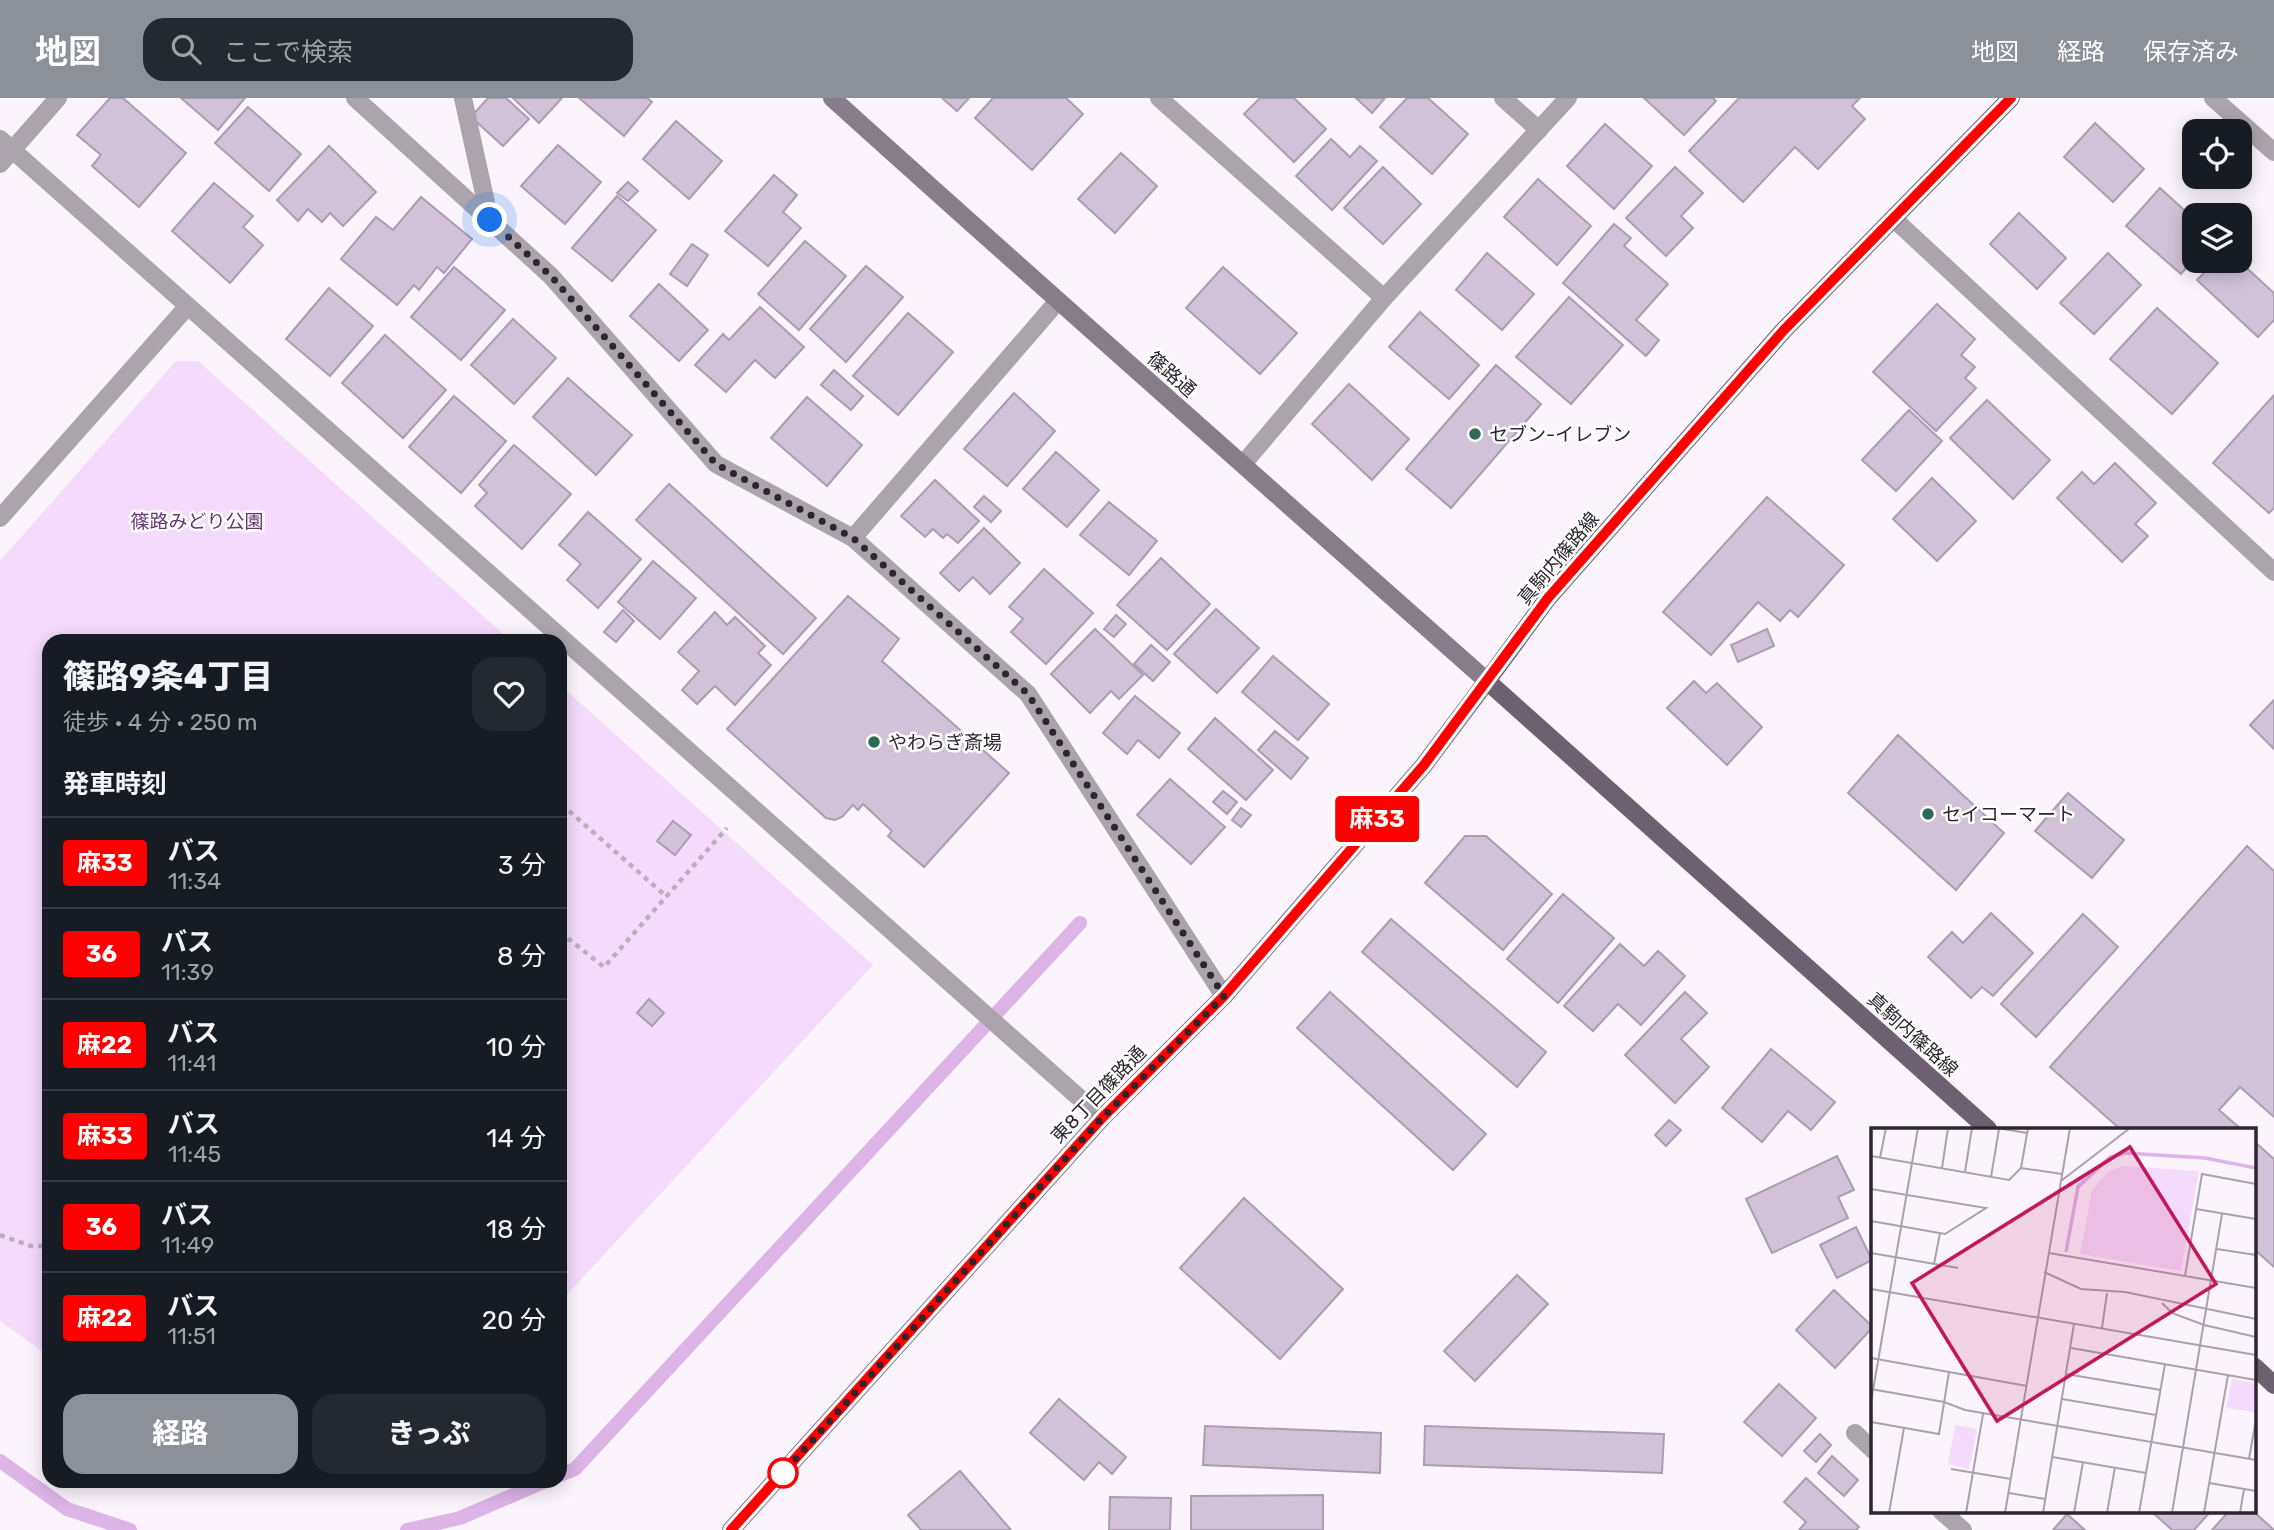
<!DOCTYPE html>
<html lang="ja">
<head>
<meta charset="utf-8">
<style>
  :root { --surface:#171b24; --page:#242831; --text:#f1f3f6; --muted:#9ea1a6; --line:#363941; --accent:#8c9099 }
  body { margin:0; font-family:Rubik,"Noto Sans JP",sans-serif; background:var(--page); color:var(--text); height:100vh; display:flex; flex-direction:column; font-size:26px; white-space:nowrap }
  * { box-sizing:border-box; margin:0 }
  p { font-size:23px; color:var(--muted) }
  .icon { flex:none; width:38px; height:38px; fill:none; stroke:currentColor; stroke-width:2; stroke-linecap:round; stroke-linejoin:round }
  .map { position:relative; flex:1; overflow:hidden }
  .drawer { position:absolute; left:42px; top:536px; width:525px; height:854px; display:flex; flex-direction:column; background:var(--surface); border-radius:21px; box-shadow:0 4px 18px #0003 }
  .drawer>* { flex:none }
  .badge { padding:0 14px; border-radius:5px; font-size:24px; line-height:46px }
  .buttons { position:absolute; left:2182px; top:21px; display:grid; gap:14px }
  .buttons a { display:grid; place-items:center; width:70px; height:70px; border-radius:14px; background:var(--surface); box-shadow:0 4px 18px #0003; font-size:35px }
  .you { position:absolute; width:35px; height:35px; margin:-18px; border:5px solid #fff; border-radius:50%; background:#1a73e8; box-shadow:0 0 0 10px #1a73e833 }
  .map>.badge { position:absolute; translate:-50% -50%; box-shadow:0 0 0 4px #fff }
  h2 { padding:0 21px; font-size:26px; line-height:63px }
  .round { display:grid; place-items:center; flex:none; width:74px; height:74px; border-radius:21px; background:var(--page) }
  .summary { display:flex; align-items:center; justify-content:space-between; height:119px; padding:0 21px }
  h1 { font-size:33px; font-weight:800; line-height:52px }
  .button { display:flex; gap:14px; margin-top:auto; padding:14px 21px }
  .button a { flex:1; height:80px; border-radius:21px; background:var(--accent); color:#fff; font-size:28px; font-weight:800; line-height:80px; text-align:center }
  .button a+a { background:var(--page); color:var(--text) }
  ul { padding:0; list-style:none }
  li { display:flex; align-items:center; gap:21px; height:91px; padding:0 21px; border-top:2px solid var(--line) }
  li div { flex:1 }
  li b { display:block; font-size:26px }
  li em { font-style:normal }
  li .badge { min-width:77px; font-weight:700; text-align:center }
  header { display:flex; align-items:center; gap:42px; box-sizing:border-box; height:98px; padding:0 35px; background:var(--accent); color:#fff }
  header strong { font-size:33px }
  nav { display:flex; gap:38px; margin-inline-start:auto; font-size:24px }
  .search { width:490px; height:63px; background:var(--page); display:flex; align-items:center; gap:18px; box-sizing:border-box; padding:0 24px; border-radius:21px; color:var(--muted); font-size:26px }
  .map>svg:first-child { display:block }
  .green { fill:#f4dbfc }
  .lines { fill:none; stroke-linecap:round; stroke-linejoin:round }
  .stream { stroke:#dcb4e8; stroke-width:14 }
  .building { fill:#d2c2d7; stroke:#ac9cb1; stroke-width:2 }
  .path { stroke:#b8b1ba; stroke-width:4.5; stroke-dasharray:5 5; stroke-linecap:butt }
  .street { stroke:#aba4ad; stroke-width:18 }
  .secondary { stroke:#877c8a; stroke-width:18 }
  .primary { stroke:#6d6070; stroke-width:18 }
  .line-casing { stroke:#fff; stroke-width:16 }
  .line { stroke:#f00; stroke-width:10 }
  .walk { stroke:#2d262f; stroke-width:7; stroke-dasharray:0 12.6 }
  .poi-dot { fill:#2e6b56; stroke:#fff; stroke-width:2.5 }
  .stop-dot { fill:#fff; stroke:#f00; stroke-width:3.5 }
  .labels { text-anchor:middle; stroke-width:5; stroke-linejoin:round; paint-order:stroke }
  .street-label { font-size:19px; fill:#2d262f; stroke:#fff }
  .poi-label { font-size:19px; fill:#2d262f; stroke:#fff; text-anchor:start }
  .park-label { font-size:19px; fill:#653573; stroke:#fff }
  .inset-river { fill:none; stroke:#dcb4e8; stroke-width:3.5 }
  .inset-road { fill:none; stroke:#a9a2ab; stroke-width:2 }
  .view { fill:#c2185b; fill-opacity:0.15; stroke:#c2185b; stroke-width:3.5 }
  .inset-edge { fill:none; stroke:#2d262f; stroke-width:3.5 }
</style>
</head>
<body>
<header>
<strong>地図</strong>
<div class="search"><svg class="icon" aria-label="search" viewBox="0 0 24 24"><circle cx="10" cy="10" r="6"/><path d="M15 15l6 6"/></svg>ここで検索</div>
<nav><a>地図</a><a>経路</a><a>保存済み</a></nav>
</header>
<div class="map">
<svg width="2274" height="1432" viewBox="0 0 2274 1432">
  <rect width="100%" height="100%" fill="#fbf4fd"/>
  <g class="green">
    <polygon points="176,263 198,263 510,542 49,542 49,1258 0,1223 0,463"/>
    <polygon points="560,587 873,867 560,1204"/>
  </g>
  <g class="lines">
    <g class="stream">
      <polyline points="0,1363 67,1411 130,1432"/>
      <polyline points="560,1377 575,1371 1080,825"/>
      <polyline points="407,1432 460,1420 548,1382"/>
    </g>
  </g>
  <g class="building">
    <polygon points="110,0 123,0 186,55 139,109 92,68 101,57 77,37"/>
    <polygon points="181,0 245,0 218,32"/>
    <polygon points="488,0 506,0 529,21 503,48 471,19"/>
    <polygon points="513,0 562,0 539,25"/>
    <polygon points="579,0 647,0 652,4 624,38"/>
    <polygon points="942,0 969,0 957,13"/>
    <polygon points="993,0 1066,0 1083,16 1032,72 975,20"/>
    <polygon points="1260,0 1294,0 1326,31 1294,64 1244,16"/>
    <polygon points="1356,0 1385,0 1372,15"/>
    <polygon points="1407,0 1428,0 1468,36 1432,76 1380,29"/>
    <polygon points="1644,0 1713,0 1716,3 1684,37"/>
    <polygon points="1739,0 1860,0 1852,8 1865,21 1818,71 1795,49 1743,104 1689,53"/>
    <polygon points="248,9 301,56 269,93 215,45"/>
    <polygon points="676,23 722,63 689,101 643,61"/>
    <polygon points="2095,25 2144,71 2113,104 2064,59"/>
    <polygon points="1605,26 1652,68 1614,111 1567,68"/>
    <polygon points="1331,41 1350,59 1360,48 1377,63 1332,112 1296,78"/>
    <polygon points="558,47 601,84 565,126 521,88"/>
    <polygon points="329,48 376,94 343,128 330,115 322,124 308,111 298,123 277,102"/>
    <polygon points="1121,55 1157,88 1115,135 1078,101"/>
    <polygon points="1383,69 1421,106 1383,146 1344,110"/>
    <polygon points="1675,69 1703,95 1681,118 1693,130 1666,158 1626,120"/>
    <polygon points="774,77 797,97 783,114 801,130 768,168 725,133"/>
    <polygon points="1538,81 1591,128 1557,167 1504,119"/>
    <polygon points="628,84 638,93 628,103 617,95"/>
    <polygon points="214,85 253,118 243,129 263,147 230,185 172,133"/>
    <polygon points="2160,90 2194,121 2194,161 2181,176 2126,128"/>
    <polygon points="617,98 656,132 612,183 572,150"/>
    <polygon points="421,99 472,141 444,175 437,169 419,192 414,187 397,207 341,161 376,119 393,132"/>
    <polygon points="2019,115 2066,160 2037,191 1990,146"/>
    <polygon points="1614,126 1631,140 1624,148 1668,186 1636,222 1659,242 1646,258 1563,185"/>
    <polygon points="805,143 846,178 799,232 758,196"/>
    <polygon points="692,146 708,157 687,188 670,176"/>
    <polygon points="1487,155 1534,196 1502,232 1456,192"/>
    <polygon points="2108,155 2141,187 2094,236 2060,205"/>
    <polygon points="2215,163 2239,163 2274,195 2274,222 2258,239 2197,182"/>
    <polygon points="866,168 903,199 846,264 810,231"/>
    <polygon points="454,169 505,212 461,262 411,219"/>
    <polygon points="1223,169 1297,235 1260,276 1186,210"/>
    <polygon points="659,186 708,232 679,263 630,218"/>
    <polygon points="329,190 373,228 330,278 286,241"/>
    <polygon points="1569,199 1623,247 1571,306 1516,259"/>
    <polygon points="1937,206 1975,241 1961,257 1975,269 1965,280 1976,290 1936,333 1873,274"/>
    <polygon points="760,209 804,249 775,280 755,262 726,294 695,267 723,236 729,242"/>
    <polygon points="2157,210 2218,265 2172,316 2110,261"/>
    <polygon points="1420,214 1479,267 1449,301 1389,249"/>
    <polygon points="908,215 953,254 898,317 853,278"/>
    <polygon points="513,221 556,260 514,306 471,267"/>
    <polygon points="385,237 446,292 403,340 342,285"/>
    <polygon points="1496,267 1541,306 1451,410 1406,371"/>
    <polygon points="834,272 863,298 851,312 821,287"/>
    <polygon points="568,280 632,337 596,377 533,319"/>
    <polygon points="1349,286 1409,341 1372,382 1312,326"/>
    <polygon points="1014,295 1055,333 1007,388 964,351"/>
    <polygon points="2274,297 2274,410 2269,415 2213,365"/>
    <polygon points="454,298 506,343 461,395 409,349"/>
    <polygon points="807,299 862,347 827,388 771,340"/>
    <polygon points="1987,302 2050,362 2013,401 1950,340"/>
    <polygon points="1909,312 1942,343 1896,393 1862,362"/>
    <polygon points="514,347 571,396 522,451 475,408 487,395 479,387"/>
    <polygon points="1056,354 1099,392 1067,429 1023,391"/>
    <polygon points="2115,365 2156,405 2135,426 2148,438 2122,464 2057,400 2082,374 2094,386"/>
    <polygon points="1932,380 1976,423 1937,463 1893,421"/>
    <polygon points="935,382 979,423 958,445 947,436 943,440 933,431 925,439 901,418"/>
    <polygon points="669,386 816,520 783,556 636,422"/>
    <polygon points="984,398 1001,413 991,424 974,409"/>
    <polygon points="1767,399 1844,467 1798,519 1790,512 1780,523 1758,504 1711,557 1663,514"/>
    <polygon points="1109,404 1157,443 1129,477 1080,437"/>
    <polygon points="588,414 641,461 598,510 567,482 581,466 559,447"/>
    <polygon points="984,430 1020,465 990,496 973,479 959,493 940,475"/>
    <polygon points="1161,460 1210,506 1167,552 1117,507"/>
    <polygon points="653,463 696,500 660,541 618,504"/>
    <polygon points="1044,471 1093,515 1046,566 1011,534 1023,521 1009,509"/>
    <polygon points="848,498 899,541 882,563 1009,675 924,769 888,738 892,733 863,706 858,712 853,707 842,719 835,722 826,720 727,631"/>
    <polygon points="1216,511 1259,550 1217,595 1174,556"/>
    <polygon points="623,512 634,523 616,544 604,534"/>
    <polygon points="715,514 727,527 735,519 765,548 758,555 771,567 735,607 715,588 697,606 682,592 699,573 678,554"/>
    <polygon points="1116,517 1126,526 1114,539 1104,531"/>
    <polygon points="1095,531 1143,577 1119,601 1111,593 1090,615 1051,576"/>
    <polygon points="1767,531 1774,548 1738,564 1731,547"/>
    <polygon points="1151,547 1170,564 1153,583 1134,566"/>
    <polygon points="1273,558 1329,606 1298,642 1242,594"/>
    <polygon points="1694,583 1706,595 1717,585 1762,629 1727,667 1667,610"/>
    <polygon points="1135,598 1180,635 1159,660 1138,642 1127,656 1103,635"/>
    <polygon points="2274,602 2274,651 2250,627"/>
    <polygon points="1215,620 1273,672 1246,702 1188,651"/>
    <polygon points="1275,633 1308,660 1291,681 1258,652"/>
    <polygon points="1898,637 2004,735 1956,792 1848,695"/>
    <polygon points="1170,681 1225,729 1191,766 1137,717"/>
    <polygon points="1223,693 1237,704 1227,716 1213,704"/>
    <polygon points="2068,695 2124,742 2092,780 2035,733"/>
    <polygon points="1241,710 1251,717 1241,729 1232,722"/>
    <polygon points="673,723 691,737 675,757 657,743"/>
    <polygon points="1465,738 1486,738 1552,796 1503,852 1425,785"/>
    <polygon points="2247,748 2274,773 2274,1019 2240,989 2219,1012 2241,1031 2120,1031 2050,969"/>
    <polygon points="1563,796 1614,840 1558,905 1507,861"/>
    <polygon points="1991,815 2033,855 1993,898 1982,889 1971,900 1928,859 1952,834 1963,845"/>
    <polygon points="2083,816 2118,849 2036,939 2001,906"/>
    <polygon points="1391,821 1546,954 1517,989 1362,854"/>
    <polygon points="1620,846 1644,868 1658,853 1685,878 1641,927 1618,906 1593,933 1564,908"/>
    <polygon points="1330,894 1486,1036 1453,1072 1297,930"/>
    <polygon points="1685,894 1707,915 1681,941 1709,969 1675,1005 1625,957"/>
    <polygon points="649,901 664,915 652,928 637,915"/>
    <polygon points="1771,951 1835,1004 1811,1032 1788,1013 1762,1044 1722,1010"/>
    <polygon points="1669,1022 1681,1032 1666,1048 1655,1037"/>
    <polygon points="2255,1044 2274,1061 2274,1169 2255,1152"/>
    <polygon points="1837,1058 1854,1092 1838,1099 1848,1120 1772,1155 1746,1101"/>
    <polygon points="1244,1100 1343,1191 1280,1261 1180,1170"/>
    <polygon points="1856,1129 1872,1162 1837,1180 1820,1147"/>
    <polygon points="1517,1177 1548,1206 1475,1283 1444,1253"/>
    <polygon points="1834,1192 1873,1229 1835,1270 1796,1232"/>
    <polygon points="1779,1286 1816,1320 1782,1358 1744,1324"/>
    <polygon points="1059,1301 1126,1359 1112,1376 1099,1364 1084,1382 1030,1335"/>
    <polygon points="1205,1328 1381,1335 1380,1375 1203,1367"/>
    <polygon points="1425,1328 1664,1336 1662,1375 1424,1367"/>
    <polygon points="1820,1336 1831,1347 1816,1364 1804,1353"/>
    <polygon points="1832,1358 1858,1382 1844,1398 1818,1375"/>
    <polygon points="960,1373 1011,1432 921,1432 908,1417"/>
    <polygon points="1806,1380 1859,1429 1856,1432 1799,1432 1806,1424 1784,1404"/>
    <polygon points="1323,1397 1323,1432 1191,1432 1191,1398"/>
    <polygon points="1110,1399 1171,1400 1170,1432 1109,1432"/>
    <polygon points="2151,1413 2211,1413 2194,1432 2172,1432"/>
    <polygon points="2229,1413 2253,1413 2274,1432 2212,1432"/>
    <polygon points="2067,1416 2085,1432 2053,1432"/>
  </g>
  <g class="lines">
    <g class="path">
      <polyline points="569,713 667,799"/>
      <polyline points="560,834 604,869 727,730"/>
      <polyline points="0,1137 31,1148 49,1148"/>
    </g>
    <g class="street">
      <polyline points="355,0 551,178 716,366 853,440 1028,596 1224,898"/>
      <polyline points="463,0 490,123"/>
      <polyline points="1159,0 1384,200"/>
      <polyline points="1503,0 1539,32"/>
      <polyline points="2213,0 2274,54"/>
      <polyline points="0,41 1102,1020"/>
      <polyline points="0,66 58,0"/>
      <polyline points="1894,121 2274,474"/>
      <polyline points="1243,366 1384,200 1568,0"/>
      <polyline points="0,420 187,209"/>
      <polyline points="853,440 1057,204"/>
      <polyline points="1855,1335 1873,1352"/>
      <polyline points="1941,1413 1963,1432"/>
    </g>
    <path class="secondary" d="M731 1432 1102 1020 1224 898 1424 667 1487 583C1268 389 1049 196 832 0"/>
    <g class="primary">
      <polyline points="1988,1031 1487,583 1548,500 1783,233 2011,0"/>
      <polyline points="2255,1269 2274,1287"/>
    </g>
  </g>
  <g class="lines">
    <g class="line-casing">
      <polyline id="line" points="731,1432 1102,1020 1224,898 1424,667 1548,500 1783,233 2011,0"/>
    </g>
    <use href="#line" class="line"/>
    <polyline class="walk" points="490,122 551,178 716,366 853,440 1028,596 1224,898 1102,1020 783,1375"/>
  </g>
  <g class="poi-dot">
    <circle cx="1475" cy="336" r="7"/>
    <circle cx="874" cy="644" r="7"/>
    <circle cx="1928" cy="716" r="7"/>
  </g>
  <circle class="stop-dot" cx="783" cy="1375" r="14"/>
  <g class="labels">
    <g class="street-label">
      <text transform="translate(1172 276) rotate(41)" y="7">篠路通</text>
      <text transform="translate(1558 460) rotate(-50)" y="7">真駒内篠路線</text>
      <text transform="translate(1913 936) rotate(42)" y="7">真駒内篠路線</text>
      <text transform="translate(1098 996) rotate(-46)" y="7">東8丁目篠路通</text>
    </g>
    <g class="poi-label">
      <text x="1489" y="343">セブン-イレブン</text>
      <text x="888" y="651">やわらぎ斎場</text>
      <text x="1942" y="723">セイコーマート</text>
    </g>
    <g class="park-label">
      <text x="197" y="430">篠路みどり公園</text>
    </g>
  </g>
  <g transform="translate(1871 1030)">
    <rect width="385" height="385" fill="#fbf4fd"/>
    <path d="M251 38 328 43 310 143 209 126 221 62 237 44ZM361 251 385 255 383 284 355 280ZM84 297 106 301 98 341 77 336Z" fill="#f4dbfc"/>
    <path class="inset-river" d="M195 124 207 59 239 29 254 25 334 30 385 40"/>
    <path class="inset-road" d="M126 0 156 5M0 28 138 52 150 40 191 46M9 30 15 0M71 40 77 0M150 40 157 0M94 44 101 0M120 49 128 1M190 53 259 0M0 61 115 80 74 106 0 93M325 81 385 91M346 121 385 127M0 125 87 140M178 125 385 160M63 136 69 105M173 144 210 161 254 164 385 191M314 148 331 46 385 56M0 161 385 227M291 175 301 185 333 197 385 209M231 200 236 165M200 220 385 252M0 230 156 258M195 246 290 262M0 261 73 274 94 282 385 332M191 271 285 287M0 274 47 0M0 294 68 306 78 244M181 329 275 345M378 331 385 291M80 341 140 351M338 355 385 363M138 365 174 371M18 385 33 300M95 385 112 286M134 385 199 0M172 385 203 196M203 385 212 334M236 385 244 339M268 385 294 236M301 385 351 86M333 385 357 247M369 385 373 361"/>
    <path class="view" d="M259 19 345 156 126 293 41 155Z"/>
    <rect width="385" height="385" class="inset-edge"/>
  </g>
</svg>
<div class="buttons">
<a><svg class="icon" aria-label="locate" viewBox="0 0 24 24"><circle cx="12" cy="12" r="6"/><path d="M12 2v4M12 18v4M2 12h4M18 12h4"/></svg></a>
<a><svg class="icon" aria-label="layers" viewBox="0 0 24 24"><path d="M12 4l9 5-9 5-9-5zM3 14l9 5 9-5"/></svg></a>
</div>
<div class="you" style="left:490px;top:122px"></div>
<b class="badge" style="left:1377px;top:721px;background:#f00;color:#fff">麻33</b>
<section class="drawer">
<div class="summary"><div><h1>篠路9条4丁目</h1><p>徒歩 · 4 分 · 250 m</p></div><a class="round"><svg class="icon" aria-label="heart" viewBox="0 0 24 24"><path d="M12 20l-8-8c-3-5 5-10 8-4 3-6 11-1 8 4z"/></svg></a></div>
<h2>発車時刻</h2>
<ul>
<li><span class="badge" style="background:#f00;color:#fff">麻33</span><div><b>バス</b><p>11:34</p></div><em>3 分</em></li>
<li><span class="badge" style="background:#f00;color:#fff">36</span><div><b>バス</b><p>11:39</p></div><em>8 分</em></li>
<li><span class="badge" style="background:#f00;color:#fff">麻22</span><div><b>バス</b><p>11:41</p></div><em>10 分</em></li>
<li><span class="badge" style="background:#f00;color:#fff">麻33</span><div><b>バス</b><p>11:45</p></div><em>14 分</em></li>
<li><span class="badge" style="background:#f00;color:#fff">36</span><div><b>バス</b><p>11:49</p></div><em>18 分</em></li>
<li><span class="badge" style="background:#f00;color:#fff">麻22</span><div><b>バス</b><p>11:51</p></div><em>20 分</em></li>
</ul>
<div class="button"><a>経路</a><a>きっぷ</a></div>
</section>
</div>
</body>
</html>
